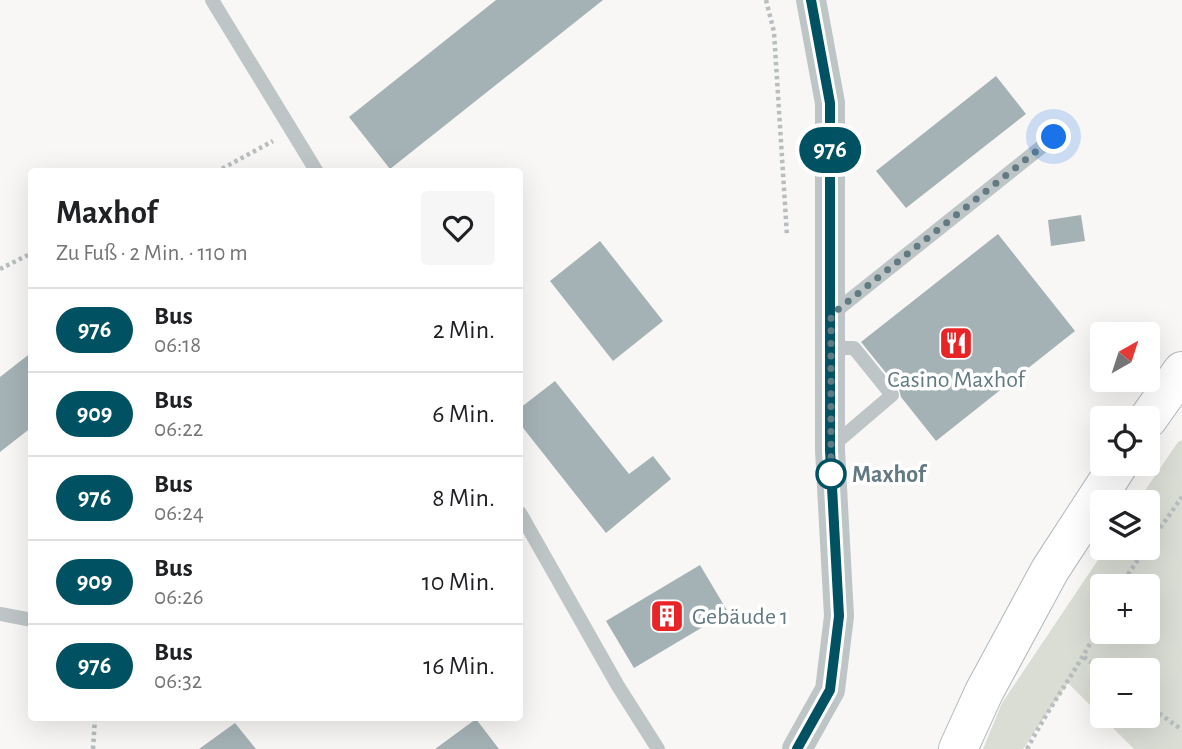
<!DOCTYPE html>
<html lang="de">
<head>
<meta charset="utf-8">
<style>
  :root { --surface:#fff; --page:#f6f6f6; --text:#202124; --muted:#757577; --line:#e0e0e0 }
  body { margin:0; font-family:"Alegreya Sans",sans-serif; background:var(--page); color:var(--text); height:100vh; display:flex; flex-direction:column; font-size:26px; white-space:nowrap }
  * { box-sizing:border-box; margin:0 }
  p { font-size:23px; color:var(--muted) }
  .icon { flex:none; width:38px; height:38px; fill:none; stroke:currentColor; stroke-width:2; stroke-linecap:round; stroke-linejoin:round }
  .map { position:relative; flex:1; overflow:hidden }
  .sheet { position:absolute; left:28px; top:168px; width:495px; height:553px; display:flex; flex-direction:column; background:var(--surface); border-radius:7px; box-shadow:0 7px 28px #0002 }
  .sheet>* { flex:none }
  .badge { padding:0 14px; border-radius:23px; font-size:24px; line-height:46px }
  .needle { width:46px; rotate:39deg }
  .fabs { position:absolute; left:1090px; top:322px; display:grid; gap:14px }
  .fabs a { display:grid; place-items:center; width:70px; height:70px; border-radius:7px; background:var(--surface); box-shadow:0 7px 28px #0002; font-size:35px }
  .you { position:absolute; width:35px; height:35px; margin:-18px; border:5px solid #fff; border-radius:50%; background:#1a73e8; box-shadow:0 0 0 10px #1a73e833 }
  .map>.badge { position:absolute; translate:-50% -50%; box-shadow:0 0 0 4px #fff }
  .round { display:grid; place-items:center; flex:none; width:74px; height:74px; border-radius:7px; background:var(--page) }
  .head { display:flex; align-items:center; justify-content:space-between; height:119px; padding:0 28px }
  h1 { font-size:33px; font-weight:700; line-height:52px }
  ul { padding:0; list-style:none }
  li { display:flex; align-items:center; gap:21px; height:84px; padding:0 28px; border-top:2px solid var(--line) }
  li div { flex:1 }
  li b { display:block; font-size:26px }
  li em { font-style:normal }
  li .badge { min-width:77px; font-weight:700; text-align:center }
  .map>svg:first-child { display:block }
  .green { fill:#d9ddd4; fill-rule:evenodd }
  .building { fill:#a5b2b5 }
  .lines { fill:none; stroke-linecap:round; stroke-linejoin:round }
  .primary-casing { stroke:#b2b9bc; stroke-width:40 }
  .path { stroke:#b8bebf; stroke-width:4.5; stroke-dasharray:3.5 3.5; stroke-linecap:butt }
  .lane { stroke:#bec5c7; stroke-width:14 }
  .street { stroke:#bec5c7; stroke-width:30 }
  .primary { stroke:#fff; stroke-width:38 }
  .line-casing { stroke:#fff; stroke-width:16 }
  .line { stroke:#005262; stroke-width:10 }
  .walk { stroke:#627a81; stroke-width:7; stroke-dasharray:0 12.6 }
  .stop-dot { fill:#fff; stroke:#005262; stroke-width:3.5 }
  .labels { text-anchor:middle; stroke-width:7; stroke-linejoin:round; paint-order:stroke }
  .poi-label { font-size:24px; fill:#627a81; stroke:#fff }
  .stop-label { font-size:24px; font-weight:bold; fill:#627a81; stroke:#fff; text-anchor:start }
</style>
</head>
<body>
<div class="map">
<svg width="1182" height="749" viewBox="0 0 1182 749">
  <rect width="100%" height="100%" fill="#f8f7f5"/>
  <path class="green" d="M1182 440V749H1134L1068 683 1023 749H983L1002 703 1106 548H1148V502H1137L1178 442ZM1102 586H1148V632H1102ZM1102 670H1148V716H1102Z"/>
  <g class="building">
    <polygon points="496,0 603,0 390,169 349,117"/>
    <polygon points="996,76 1026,114 906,208 876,171"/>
    <polygon points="1081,215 1085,241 1051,246 1048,220"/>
    <polygon points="998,234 1075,331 936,441 901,397 899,389 861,342"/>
    <polygon points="600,241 663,321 613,361 550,281"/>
    <polygon points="32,352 32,427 0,452 0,377"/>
    <polygon points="555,381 629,474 653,456 671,479 606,533 520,424 520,408"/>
    <polygon points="700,565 728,612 634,668 606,621"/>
    <polygon points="476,719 499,749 435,749"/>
    <polygon points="235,723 256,749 199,749"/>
  </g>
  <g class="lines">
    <g class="primary-casing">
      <g id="primary">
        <polyline points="1148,419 1182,371"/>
        <polyline points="958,749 984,692 1050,570 1119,464"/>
      </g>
    </g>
    <g class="path">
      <polyline points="766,0 774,32 787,236"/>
      <polyline points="216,172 273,141"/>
      <polyline points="0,269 32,253"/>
      <polyline points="1148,545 1182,497"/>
      <polyline points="1120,586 1146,548"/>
      <polyline points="1084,657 1102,671"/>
      <polyline points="1148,705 1182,730"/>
      <polyline points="93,749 95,718"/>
      <path d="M1027 749C1050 705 1080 666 1102 621"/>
    </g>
    <g class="lane">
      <polyline points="212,0 317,172"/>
      <polyline points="832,314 1054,137"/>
      <polyline points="831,348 854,348 892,395 831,447"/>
      <polyline points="520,513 618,686 658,749"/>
      <polyline points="0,614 32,620"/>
    </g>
    <polyline class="street" points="797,749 830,690 839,616 830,450 830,103 811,0"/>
    <use href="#primary" class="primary"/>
  </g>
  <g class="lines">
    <g class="line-casing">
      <polyline id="line" points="797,749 830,690 839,616 830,450 830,103 811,0"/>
    </g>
    <use href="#line" class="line"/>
    <polyline class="walk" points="831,474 831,478 831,315 1054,137"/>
  </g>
  <defs>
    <g id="restaurant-square" transform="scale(1.75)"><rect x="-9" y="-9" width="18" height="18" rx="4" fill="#e82426" stroke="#fff"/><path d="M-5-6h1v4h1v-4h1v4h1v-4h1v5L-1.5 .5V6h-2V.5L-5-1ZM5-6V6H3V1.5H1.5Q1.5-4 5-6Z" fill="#fff"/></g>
    <g id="building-square" transform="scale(1.75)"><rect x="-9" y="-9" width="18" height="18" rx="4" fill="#e82426" stroke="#fff"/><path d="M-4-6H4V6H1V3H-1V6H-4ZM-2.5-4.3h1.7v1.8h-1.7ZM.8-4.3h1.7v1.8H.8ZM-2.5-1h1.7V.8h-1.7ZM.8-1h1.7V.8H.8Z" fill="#fff"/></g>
  </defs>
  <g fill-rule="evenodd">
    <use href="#restaurant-square" x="956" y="343"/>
    <use href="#building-square" x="667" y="616"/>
  </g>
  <circle class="stop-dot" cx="831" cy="474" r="14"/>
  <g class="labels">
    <g class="poi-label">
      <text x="956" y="387">Casino Maxhof</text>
      <text x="692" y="624" text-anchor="start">Gebäude 1</text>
    </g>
    <g class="stop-label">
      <text x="852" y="482">Maxhof</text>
    </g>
  </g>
</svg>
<div class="fabs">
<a><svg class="needle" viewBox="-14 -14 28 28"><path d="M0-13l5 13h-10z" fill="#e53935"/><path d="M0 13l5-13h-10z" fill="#757577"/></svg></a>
<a><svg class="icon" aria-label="locate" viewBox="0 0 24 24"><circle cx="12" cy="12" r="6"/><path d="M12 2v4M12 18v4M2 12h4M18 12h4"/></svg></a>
<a><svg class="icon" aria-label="layers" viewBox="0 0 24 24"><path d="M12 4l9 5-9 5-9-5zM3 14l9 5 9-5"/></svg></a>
<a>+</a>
<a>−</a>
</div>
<div class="you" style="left:1054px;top:137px"></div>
<b class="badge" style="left:830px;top:150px;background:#005262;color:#fff">976</b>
<section class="sheet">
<div class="head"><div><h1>Maxhof</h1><p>Zu Fuß · 2 Min. · 110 m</p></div><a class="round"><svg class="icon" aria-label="heart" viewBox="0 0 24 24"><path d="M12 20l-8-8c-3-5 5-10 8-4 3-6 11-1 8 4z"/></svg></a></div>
<ul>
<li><span class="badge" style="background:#005262;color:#fff">976</span><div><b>Bus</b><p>06:18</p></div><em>2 Min.</em></li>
<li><span class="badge" style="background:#005262;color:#fff">909</span><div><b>Bus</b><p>06:22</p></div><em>6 Min.</em></li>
<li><span class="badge" style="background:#005262;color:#fff">976</span><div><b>Bus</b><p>06:24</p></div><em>8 Min.</em></li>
<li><span class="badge" style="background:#005262;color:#fff">909</span><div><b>Bus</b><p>06:26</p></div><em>10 Min.</em></li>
<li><span class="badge" style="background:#005262;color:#fff">976</span><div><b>Bus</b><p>06:32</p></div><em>16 Min.</em></li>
</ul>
</section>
</div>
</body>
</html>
